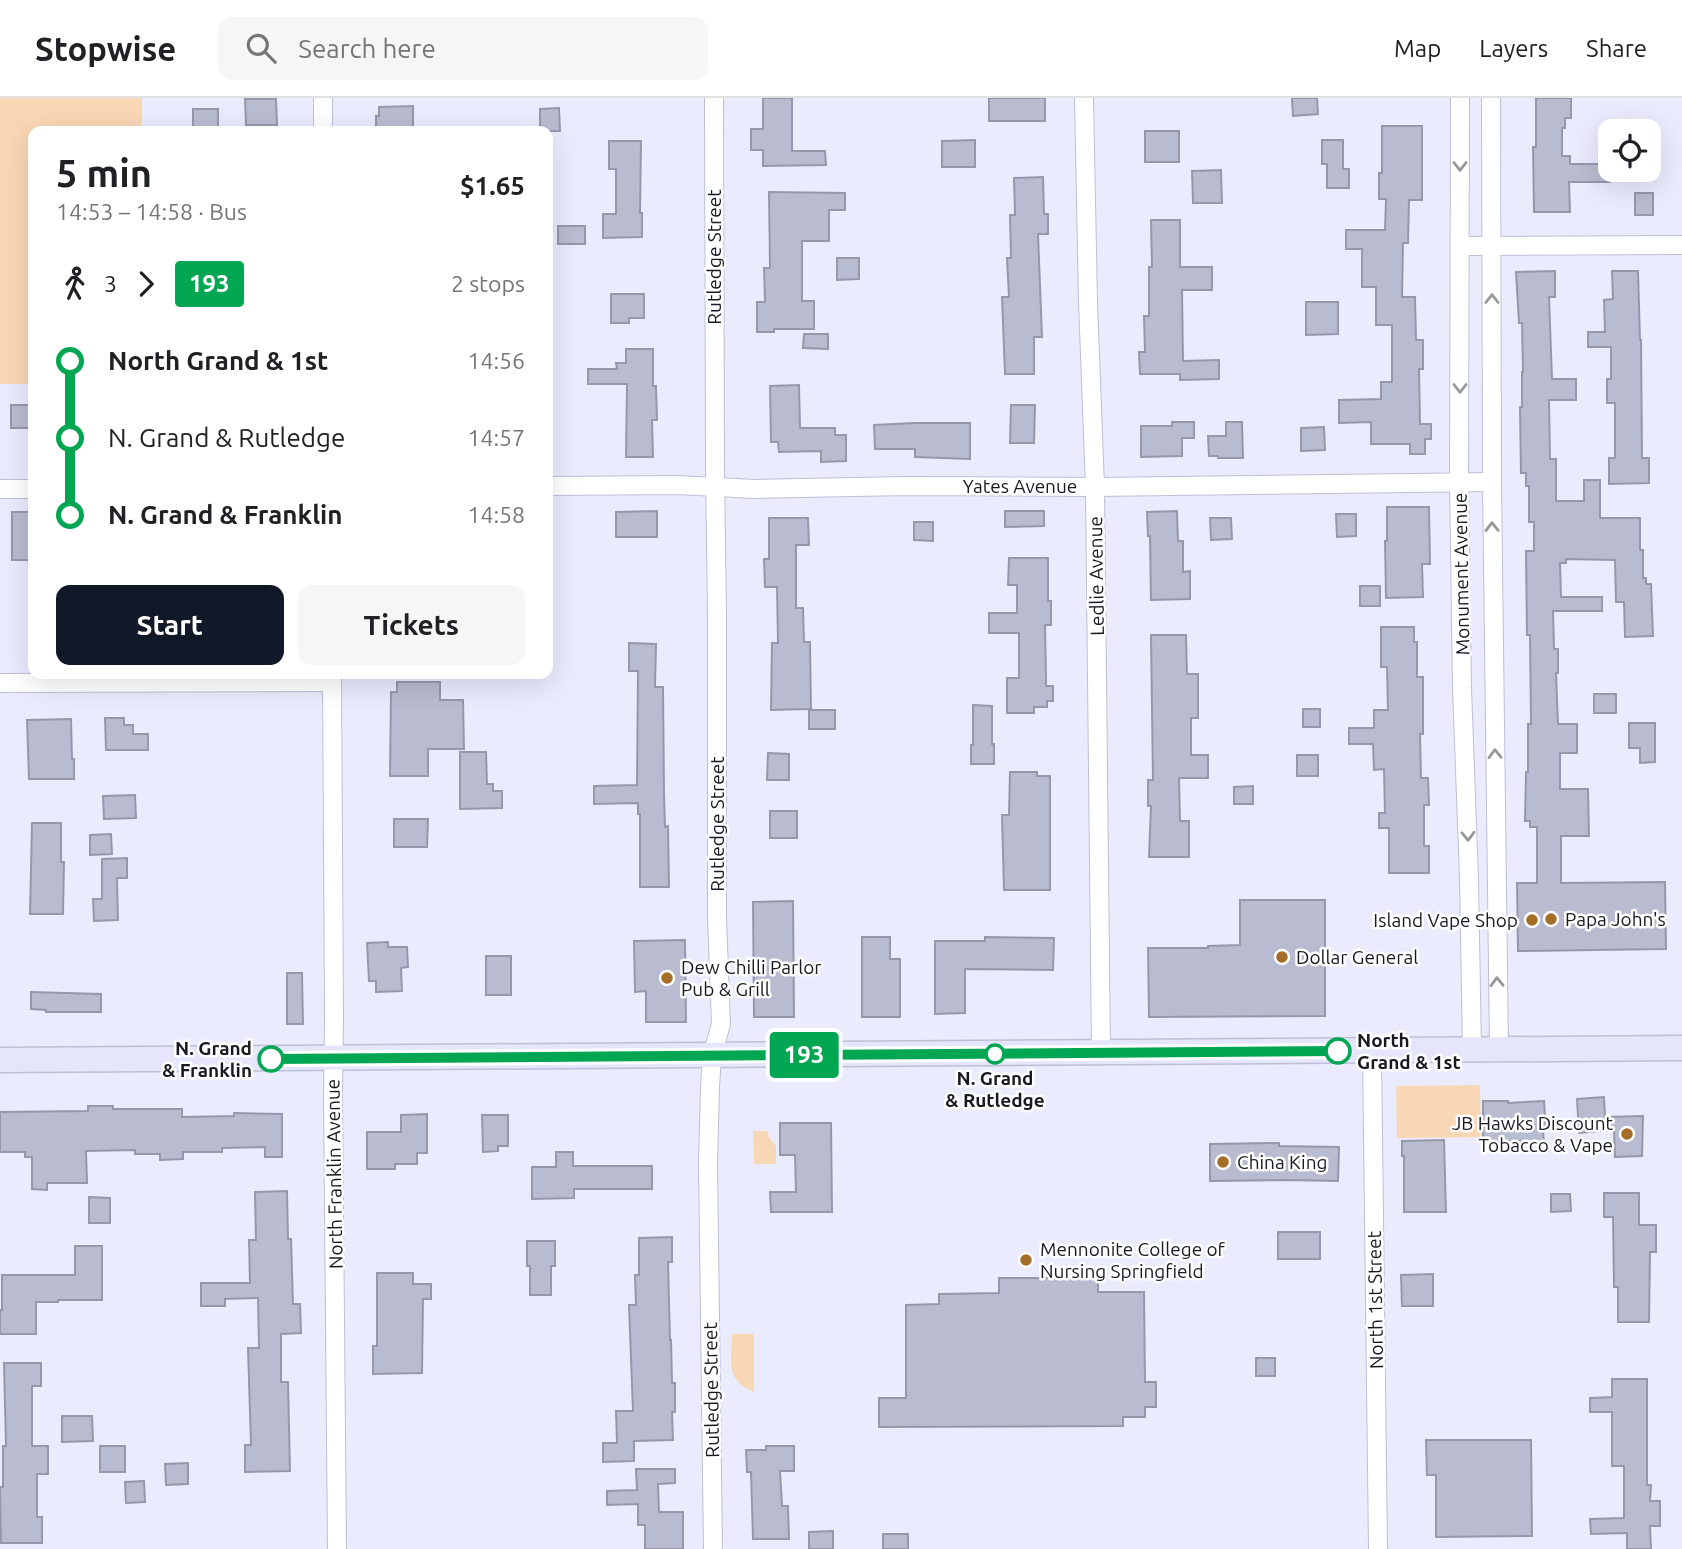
<!DOCTYPE html>
<html lang="en">
<head>
<meta charset="utf-8">
<style>
  :root { --surface:#fff; --page:#f6f6f6; --text:#202124; --muted:#757577; --line:#e0e0e0; --accent:#111827 }
  body { margin:0; font-family:Ubuntu,sans-serif; background:var(--page); color:var(--text); height:100vh; display:flex; flex-direction:column; font-size:26px; white-space:nowrap }
  * { box-sizing:border-box; margin:0 }
  p { font-size:23px; color:var(--muted) }
  .icon { flex:none; width:38px; height:38px; fill:none; stroke:currentColor; stroke-width:2; stroke-linecap:round; stroke-linejoin:round }
  .map { position:relative; flex:1; overflow:hidden }
  .side { position:absolute; left:28px; top:28px; width:525px; height:553px; display:flex; flex-direction:column; background:var(--surface); border-radius:14px; box-shadow:0 7px 28px #0002 }
  .side>* { flex:none }
  .badge { padding:0 14px; border-radius:5px; font-size:24px; line-height:46px }
  .controls { position:absolute; left:1598px; top:21px; display:grid; gap:14px }
  .controls a { display:grid; place-items:center; width:63px; height:63px; border-radius:14px; background:var(--surface); box-shadow:0 7px 28px #0002; font-size:35px }
  .map>.badge { position:absolute; translate:-50% -50%; box-shadow:0 0 0 4px #fff }
  .legs { display:flex; align-items:center; gap:10px; height:77px; padding:0 28px; font-size:23px }
  .legs p { margin-inline-start:auto }
  .head { display:flex; align-items:center; justify-content:space-between; height:119px; padding:0 28px }
  h1 { font-size:38px; font-weight:700; line-height:52px }
  .cta { display:flex; gap:14px; margin-top:auto; padding:14px 28px }
  .cta a { flex:1; height:80px; border-radius:14px; background:var(--accent); color:#fff; font-size:28px; font-weight:700; line-height:80px; text-align:center }
  .cta a+a { background:var(--page); color:var(--text) }
  ul { padding:0 28px; list-style:none }
  li { display:flex; align-items:center; gap:24px; height:77px; font-size:26px }
  li i { display:grid; place-items:center; width:10px; height:100%; margin:0 9px; background:currentColor }
  li i::after { content:''; width:18px; height:18px; margin:-9px; border:5px solid; border-radius:50%; background:var(--surface) }
  li p { margin-inline-start:auto }
  li:first-child i { background:linear-gradient(#0000 50%,currentColor 0) }
  li:last-child i { background:linear-gradient(currentColor 50%,#0000 0) }
  header { display:flex; align-items:center; gap:42px; box-sizing:border-box; height:98px; padding:0 35px; background:var(--surface); border-bottom:2px solid var(--line) }
  header strong { font-size:33px }
  nav { display:flex; gap:38px; margin-inline-start:auto; font-size:24px }
  .search { width:490px; height:63px; background:var(--page); display:flex; align-items:center; gap:18px; box-sizing:border-box; padding:0 24px; border-radius:14px; color:var(--muted); font-size:26px }
  .map>svg:first-child { display:block }
  .green { fill:#f8d7b5 }
  .building { fill:#b9bbd0; stroke:#9697ac; stroke-width:2 }
  .lines { fill:none; stroke-linecap:round; stroke-linejoin:round }
  .street-casing { stroke:#bdbfd5; stroke-width:20 }
  .secondary-casing { stroke:#bdbfd5; stroke-width:27 }
  .street { stroke:#fff; stroke-width:18 }
  .secondary { stroke:#e5e6fb; stroke-width:24 }
  .oneway { stroke:#98989b }
  .line-1-casing { stroke:#fff; stroke-width:16 }
  .line-1 { stroke:#00a651; stroke-width:10 }
  .poi-dot { fill:#a46d28; stroke:#fff; stroke-width:2.5 }
  .stop-1-dot { fill:#fff; stroke:#00a651; stroke-width:3.5 }
  .labels { text-anchor:middle; stroke-width:5; stroke-linejoin:round; paint-order:stroke }
  .street-label { font-size:19px; fill:#191921; stroke:#fff }
  .poi-label { font-size:19px; fill:#191921; stroke:#fff; text-anchor:start }
  .stop-label { font-size:19px; font-weight:bold; fill:#191921; stroke:#fff; text-anchor:start }
</style>
</head>
<body>
<header>
<strong>Stopwise</strong>
<div class="search"><svg class="icon" aria-label="search" viewBox="0 0 24 24"><circle cx="10" cy="10" r="6"/><path d="M15 15l6 6"/></svg>Search here</div>
<nav><a>Map</a><a>Layers</a><a>Share</a></nav>
</header>
<div class="map">
<svg width="1682" height="1451" viewBox="0 0 1682 1451">
  <rect width="100%" height="100%" fill="#eaecfe"/>
  <g class="green">
    <polygon points="0,0 142,0 142,33 33,33 33,286 0,286"/>
    <polygon points="1480,987 1481,1039 1397,1040 1396,988"/>
    <polygon points="753,1033 768,1033 769,1040 776,1048 776,1066 754,1066"/>
    <path d="M732 1236H754V1294C724 1281 732 1263 732 1236Z"/>
  </g>
  <g class="building">
    <polygon points="763,0 792,0 792,53 825,53 826,67 763,68 763,52 751,52 751,31 763,31"/>
    <rect x="989" y="0" width="56" height="23"/>
    <polygon points="1292,0 1317,0 1318,16 1293,18"/>
    <polygon points="1536,0 1571,0 1571,20 1565,20 1565,30 1562,30 1562,58 1570,58 1570,66 1610,66 1610,84 1569,84 1570,114 1534,114 1533,49 1536,49"/>
    <polygon points="245,1 276,1 277,27 246,27"/>
    <polygon points="413,8 413,33 376,33 376,18 379,18 379,9"/>
    <polygon points="559,10 560,33 540,33 540,11"/>
    <rect x="193" y="11" width="25" height="22"/>
    <polygon points="1382,28 1422,28 1422,102 1409,102 1408,145 1403,145 1402,199 1415,199 1416,242 1423,242 1423,271 1419,271 1420,326 1431,326 1431,341 1425,341 1425,356 1410,356 1410,346 1371,346 1371,324 1339,325 1339,302 1381,301 1381,284 1392,284 1392,227 1376,227 1376,189 1362,189 1362,151 1346,151 1346,132 1385,132 1386,101 1379,101 1379,75 1382,75"/>
    <rect x="1145" y="33" width="34" height="31"/>
    <polygon points="975,42 975,69 942,69 942,43"/>
    <polygon points="1322,42 1343,42 1343,71 1349,71 1349,90 1327,90 1327,66 1322,66"/>
    <polygon points="609,43 641,43 640,115 642,115 642,139 603,140 603,116 616,116 616,71 609,71"/>
    <polygon points="1221,72 1222,105 1193,105 1192,73"/>
    <polygon points="1043,79 1044,116 1048,116 1048,136 1038,136 1042,239 1034,239 1034,276 1005,276 1002,199 1009,199 1007,160 1011,160 1010,117 1015,117 1014,80"/>
    <polygon points="769,94 845,95 845,112 829,112 829,143 802,143 802,203 814,203 814,231 774,231 774,234 757,234 757,204 765,204 764,170 770,170"/>
    <rect x="1635" y="95" width="18" height="22"/>
    <polygon points="1151,122 1180,122 1180,169 1212,169 1212,192 1182,192 1183,263 1219,262 1219,281 1180,282 1180,276 1140,276 1139,254 1145,254 1144,218 1149,218 1149,169 1152,169"/>
    <rect x="558" y="128" width="27" height="18"/>
    <polygon points="837,160 859,160 859,181 837,182"/>
    <polygon points="1555,173 1555,199 1549,199 1552,281 1576,281 1576,302 1549,302 1550,361 1556,361 1556,403 1584,403 1584,382 1600,382 1600,420 1640,420 1640,452 1643,452 1643,480 1646,480 1646,486 1651,486 1653,538 1625,539 1624,504 1616,504 1615,462 1566,461 1566,465 1560,465 1561,499 1602,499 1602,513 1553,513 1554,551 1558,551 1558,575 1556,575 1558,626 1577,626 1577,655 1560,655 1560,691 1588,691 1589,738 1561,738 1561,785 1665,784 1666,851 1518,853 1517,785 1537,785 1537,729 1530,729 1530,723 1525,723 1526,674 1528,674 1528,626 1531,626 1530,537 1527,537 1526,453 1534,453 1534,424 1529,424 1529,388 1526,388 1526,375 1521,375 1520,309 1522,309 1522,274 1523,274 1522,225 1519,225 1516,174"/>
    <polygon points="1612,173 1638,173 1640,242 1641,242 1642,360 1649,360 1649,385 1609,386 1609,360 1615,360 1615,305 1607,305 1607,281 1611,281 1611,249 1588,249 1588,234 1605,234 1604,202 1613,201"/>
    <polygon points="611,196 644,196 644,220 629,220 629,225 611,225"/>
    <polygon points="1306,204 1338,204 1338,236 1306,237"/>
    <polygon points="804,236 828,236 828,251 803,250"/>
    <polygon points="626,251 653,251 653,288 656,288 657,322 652,322 653,359 626,359 627,286 588,286 588,271 617,271 616,265 626,265"/>
    <polygon points="799,287 800,330 835,330 835,337 846,337 846,363 821,364 821,353 779,354 778,344 771,344 770,288"/>
    <rect x="11" y="307" width="20" height="23"/>
    <polygon points="1011,307 1035,307 1034,345 1010,345"/>
    <polygon points="1172,324 1194,324 1194,340 1182,340 1182,358 1141,359 1141,328 1172,328"/>
    <polygon points="1226,324 1242,324 1243,360 1218,360 1218,358 1209,358 1208,338 1226,338"/>
    <polygon points="915,325 970,325 970,361 915,359 915,351 875,351 874,327"/>
    <polygon points="1324,329 1325,352 1301,353 1301,330"/>
    <polygon points="1387,409 1429,409 1430,466 1422,466 1423,499 1386,500 1385,443 1387,443"/>
    <polygon points="657,413 657,439 616,439 616,414"/>
    <polygon points="1005,413 1044,413 1044,428 1005,429"/>
    <polygon points="1177,413 1178,443 1183,443 1183,474 1190,473 1190,501 1151,502 1150,438 1148,438 1147,414"/>
    <rect x="12" y="414" width="21" height="48"/>
    <polygon points="1336,416 1356,416 1356,438 1337,439"/>
    <polygon points="769,420 808,420 809,447 796,447 796,510 803,510 804,544 810,544 811,611 771,612 772,545 778,545 777,489 765,489 764,461 769,461"/>
    <polygon points="1210,420 1231,420 1232,441 1211,442"/>
    <polygon points="914,424 933,424 933,443 914,442"/>
    <polygon points="1009,460 1048,460 1048,503 1051,503 1051,527 1045,527 1046,580 1046,588 1053,588 1053,603 1047,603 1047,609 1034,609 1034,615 1007,615 1007,580 1019,580 1019,535 989,535 989,515 1017,515 1017,487 1008,487"/>
    <rect x="1360" y="488" width="20" height="20"/>
    <polygon points="1381,529 1414,529 1414,544 1417,544 1417,579 1423,579 1423,636 1420,636 1421,680 1428,680 1429,707 1424,707 1424,748 1429,748 1429,775 1389,775 1389,730 1379,730 1379,715 1385,715 1384,671 1374,672 1373,646 1349,646 1349,630 1374,630 1374,612 1388,612 1387,569 1381,569"/>
    <polygon points="1151,537 1186,537 1187,576 1198,576 1198,620 1191,620 1191,657 1208,657 1208,680 1179,680 1180,723 1189,723 1189,759 1149,759 1151,708 1148,708 1148,682 1153,682"/>
    <polygon points="629,545 656,546 655,589 663,589 664,695 665,729 668,728 669,789 640,789 640,716 638,716 638,705 594,706 594,688 637,687 638,573 629,573"/>
    <polygon points="397,584 440,584 440,602 463,602 464,651 428,651 428,678 390,678 391,594 397,594"/>
    <rect x="1594" y="596" width="22" height="19"/>
    <polygon points="973,607 992,608 992,646 994,646 994,666 971,666 971,647 973,647"/>
    <rect x="1303" y="611" width="17" height="18"/>
    <rect x="809" y="612" width="26" height="19"/>
    <polygon points="105,620 124,620 124,627 133,627 133,636 148,636 148,652 106,652"/>
    <polygon points="71,621 72,661 74,661 74,681 29,681 27,622"/>
    <polygon points="1629,625 1655,625 1655,664 1640,665 1640,650 1629,650"/>
    <polygon points="460,654 486,654 487,686 493,686 493,693 502,693 502,710 460,711"/>
    <polygon points="768,655 789,656 789,682 767,682"/>
    <rect x="1297" y="657" width="21" height="21"/>
    <polygon points="1010,674 1037,674 1037,678 1050,678 1050,792 1004,792 1002,717 1009,717"/>
    <polygon points="1253,688 1253,706 1234,706 1234,689"/>
    <polygon points="135,697 136,720 104,721 103,698"/>
    <rect x="770" y="713" width="27" height="27"/>
    <polygon points="394,721 428,721 427,749 394,749"/>
    <polygon points="32,725 61,725 61,764 64,764 63,816 30,816"/>
    <polygon points="111,736 112,756 90,757 90,737"/>
    <polygon points="127,760 127,780 117,780 118,822 94,823 93,801 102,801 102,761"/>
    <polygon points="1240,802 1325,802 1325,918 1149,919 1148,850 1208,850 1208,848 1240,847"/>
    <polygon points="793,803 794,919 754,919 753,804"/>
    <polygon points="862,839 890,839 890,861 900,861 900,919 862,919"/>
    <polygon points="985,839 1054,840 1053,872 965,871 965,915 935,916 935,843 985,843"/>
    <polygon points="685,842 686,924 646,924 646,893 635,894 634,843"/>
    <polygon points="388,844 388,849 407,849 408,869 401,870 402,893 376,894 376,883 369,883 367,845"/>
    <rect x="486" y="858" width="25" height="39"/>
    <polygon points="287,875 302,875 303,926 287,926"/>
    <polygon points="31,894 101,896 101,914 46,914 46,912 31,911"/>
    <polygon points="1604,999 1605,1019 1643,1018 1642,1058 1615,1059 1614,1032 1579,1035 1577,1001"/>
    <polygon points="1483,1003 1508,1003 1508,1005 1544,1003 1546,1032 1543,1033 1544,1045 1520,1047 1520,1043 1483,1043"/>
    <polygon points="88,1008 113,1008 113,1011 182,1011 182,1019 234,1018 234,1015 282,1016 282,1059 265,1059 265,1049 222,1050 222,1054 183,1054 183,1061 160,1062 160,1056 135,1056 135,1052 86,1053 87,1085 47,1085 47,1092 32,1091 32,1059 25,1059 25,1054 0,1054 0,1014 88,1013"/>
    <polygon points="427,1016 427,1055 417,1055 417,1066 395,1066 395,1071 367,1071 367,1034 401,1034 401,1017"/>
    <polygon points="482,1017 508,1017 508,1048 498,1048 498,1053 483,1054"/>
    <polygon points="780,1025 831,1025 832,1114 771,1114 770,1094 796,1094 795,1057 780,1057"/>
    <polygon points="1444,1042 1446,1114 1404,1114 1404,1058 1402,1058 1402,1043"/>
    <polygon points="1279,1045 1279,1048 1339,1049 1338,1083 1286,1082 1210,1083 1210,1046"/>
    <polygon points="556,1054 573,1054 573,1068 652,1068 652,1091 574,1091 574,1100 532,1101 532,1069 556,1069"/>
    <polygon points="287,1093 288,1141 291,1141 293,1206 300,1206 301,1235 281,1236 281,1284 288,1284 290,1373 245,1374 245,1347 251,1347 248,1250 259,1250 258,1200 225,1201 225,1208 201,1208 201,1185 250,1185 249,1142 256,1142 255,1094"/>
    <polygon points="1604,1095 1639,1095 1639,1127 1656,1127 1656,1154 1650,1154 1649,1224 1618,1224 1618,1189 1614,1189 1613,1119 1604,1119"/>
    <polygon points="1551,1096 1570,1096 1571,1113 1551,1114"/>
    <polygon points="89,1099 110,1100 110,1125 89,1125"/>
    <rect x="1278" y="1134" width="42" height="27"/>
    <polygon points="672,1139 672,1164 668,1164 670,1242 671,1242 672,1285 675,1285 675,1314 672,1314 673,1342 634,1343 634,1363 603,1364 603,1345 617,1345 616,1313 633,1313 629,1207 636,1207 635,1177 639,1177 639,1140"/>
    <polygon points="527,1143 555,1143 555,1168 551,1168 551,1197 530,1197 530,1168 527,1168"/>
    <polygon points="75,1148 102,1148 102,1202 58,1202 58,1204 36,1204 36,1236 0,1236 0,1212 2,1212 2,1177 75,1177"/>
    <polygon points="377,1175 413,1175 413,1186 431,1186 431,1201 423,1201 422,1275 373,1276 373,1248 377,1248"/>
    <polygon points="1433,1176 1433,1208 1402,1208 1401,1177"/>
    <polygon points="999,1180 1098,1180 1098,1194 1144,1194 1145,1284 1156,1284 1156,1309 1145,1309 1145,1319 1123,1319 1123,1328 879,1329 879,1300 906,1300 906,1207 939,1206 939,1196 999,1195"/>
    <rect x="1256" y="1260" width="19" height="18"/>
    <polygon points="4,1265 41,1265 41,1288 32,1288 32,1348 48,1348 48,1376 37,1376 37,1419 42,1419 42,1445 1,1445 0,1389 3,1389 3,1348 6,1348"/>
    <polygon points="1612,1281 1647,1281 1647,1387 1651,1387 1650,1403 1660,1403 1660,1428 1650,1428 1651,1451 1627,1451 1627,1435 1591,1436 1590,1421 1624,1420 1624,1368 1612,1368 1612,1314 1590,1314 1590,1300 1612,1299"/>
    <polygon points="62,1318 92,1318 93,1343 62,1344"/>
    <polygon points="1426,1342 1531,1342 1532,1438 1436,1439 1436,1377 1427,1377"/>
    <rect x="100" y="1348" width="25" height="26"/>
    <polygon points="766,1348 794,1348 794,1373 780,1373 782,1408 788,1408 789,1441 753,1441 751,1374 747,1374 746,1352 766,1352"/>
    <polygon points="188,1365 188,1386 166,1387 165,1366"/>
    <polygon points="636,1371 675,1371 675,1385 658,1386 659,1414 683,1414 683,1451 645,1451 645,1427 638,1427 638,1406 607,1407 607,1393 637,1392"/>
    <polygon points="144,1383 145,1404 126,1405 125,1384"/>
    <polygon points="833,1433 833,1451 809,1451 809,1434"/>
    <rect x="883" y="1436" width="25" height="15"/>
  </g>
  <g class="lines">
    <g class="street-casing">
      <g id="street">
        <polyline points="323,0 323,33"/>
        <polyline points="1084,0 1088,204 1095,389 1101,955"/>
        <polyline points="1460,0 1459,385 1462,590 1469,780 1472,952"/>
        <polyline points="1491,0 1492,384 1499,952"/>
        <polyline points="1460,148 1682,147"/>
        <polyline points="548,388 677,387 755,391 907,388 1095,389 1492,384"/>
        <polyline points="0,391 33,391"/>
        <polyline points="332,576 334,919 333,997 337,1451"/>
        <polyline points="0,585 332,584"/>
        <polyline points="1372,953 1378,1451"/>
        <polyline points="713,1451 708,1066 710,989 712,958 721,926 717,820 717,515 715,373 714,0"/>
      </g>
    </g>
    <g class="secondary-casing">
      <polyline id="secondary" points="0,962 1682,950"/>
    </g>
    <use href="#street" class="street"/>
    <use href="#secondary" class="secondary"/>
  </g>
  <defs><path id="oneway-chevron" d="M-2-3.5L2.5 0L-2 3.5" fill="none" stroke-width="1.6" stroke-linecap="round" stroke-linejoin="round" transform="scale(1.75)"/></defs>
  <g class="oneway">
    <use href="#oneway-chevron" transform="translate(1460 68) rotate(90)"/>
    <use href="#oneway-chevron" transform="translate(1492 201) rotate(-90)"/>
    <use href="#oneway-chevron" transform="translate(1460 290) rotate(90)"/>
    <use href="#oneway-chevron" transform="translate(1492 429) rotate(-91)"/>
    <use href="#oneway-chevron" transform="translate(1495 656) rotate(-91)"/>
    <use href="#oneway-chevron" transform="translate(1468 738) rotate(88)"/>
    <use href="#oneway-chevron" transform="translate(1497 884) rotate(-91)"/>
  </g>
  <g class="lines">
    <g class="line-1-casing">
      <polyline id="line-1" points="271,961 1338,953"/>
    </g>
    <use href="#line-1" class="line-1"/>
  </g>
  <g class="poi-dot">
    <circle cx="1551" cy="821" r="7"/>
    <circle cx="1532" cy="822" r="7"/>
    <circle cx="1282" cy="859" r="7"/>
    <circle cx="667" cy="880" r="7"/>
    <circle cx="1627" cy="1036" r="7"/>
    <circle cx="1223" cy="1064" r="7"/>
    <circle cx="1026" cy="1162" r="7"/>
  </g>
  <g class="stop-1-dot">
    <circle cx="1338" cy="953" r="12"/>
    <circle cx="995" cy="956" r="9"/>
    <circle cx="271" cy="961" r="12"/>
  </g>
  <g class="labels">
    <g class="street-label">
      <text transform="translate(714 159) rotate(-90)" y="7">Rutledge Street</text>
      <text x="1020" y="395">Yates Avenue</text>
      <text transform="translate(1461 476) rotate(-91)" y="7">Monument Avenue</text>
      <text transform="translate(1096 478) rotate(-91)" y="7">Ledlie Avenue</text>
      <text transform="translate(717 726) rotate(-90)" y="7">Rutledge Street</text>
      <text transform="translate(334 1076) rotate(-91)" y="7">North Franklin Avenue</text>
      <text transform="translate(1375 1202) rotate(-91)" y="7">North 1st Street</text>
      <text transform="translate(711 1292) rotate(-91)" y="7">Rutledge Street</text>
    </g>
    <g class="poi-label">
      <text x="1565" y="828">Papa John's</text>
      <text x="1518" y="829" text-anchor="end">Island Vape Shop</text>
      <text x="1296" y="866">Dollar General</text>
      <text x="681" y="876">Dew Chilli Parlor<tspan x="681" dy="22">Pub &amp; Grill</tspan></text>
      <text x="1613" y="1032" text-anchor="end">JB Hawks Discount<tspan x="1613" dy="22">Tobacco &amp; Vape</tspan></text>
      <text x="1237" y="1071">China King</text>
      <text x="1040" y="1158">Mennonite College of<tspan x="1040" dy="22">Nursing Springfield</tspan></text>
    </g>
    <g class="stop-label">
      <text x="1357" y="949">North<tspan x="1357" dy="22">Grand &amp; 1st</tspan></text>
      <text x="252" y="957" text-anchor="end">N. Grand<tspan x="252" dy="22">&amp; Franklin</tspan></text>
      <text x="995" y="987" text-anchor="middle">N. Grand<tspan x="995" dy="22">&amp; Rutledge</tspan></text>
    </g>
  </g>
</svg>
<div class="controls">
<a><svg class="icon" aria-label="locate" viewBox="0 0 24 24"><circle cx="12" cy="12" r="6"/><path d="M12 2v4M12 18v4M2 12h4M18 12h4"/></svg></a>
</div>
<b class="badge" style="left:804px;top:957px;background:#00a651;color:#fff">193</b>
<section class="side">
<div class="head"><div><h1>5 min</h1><p>14:53 – 14:58 · Bus</p></div><b>$1.65</b></div>
<div class="legs"><svg class="icon" aria-label="walk" viewBox="0 0 24 24"><circle cx="13" cy="4" r="2"/><path d="M13 8l-2 6 4 7M11 14l-3 7M7 12l3-4h3l4 4"/></svg>3<svg class="icon" aria-label="forward" viewBox="0 0 24 24"><path d="M9 5l7 7-7 7"/></svg><b class="badge" style="background:#00a651;color:#fff">193</b><p>2 stops</p></div>
<ul>
<li><i style="color:#00a651"></i><b>North Grand &amp; 1st</b><p>14:56</p></li>
<li><i style="color:#00a651"></i><span>N. Grand &amp; Rutledge</span><p>14:57</p></li>
<li><i style="color:#00a651"></i><b>N. Grand &amp; Franklin</b><p>14:58</p></li>
</ul>
<div class="cta"><a>Start</a><a>Tickets</a></div>
</section>
</div>
</body>
</html>
